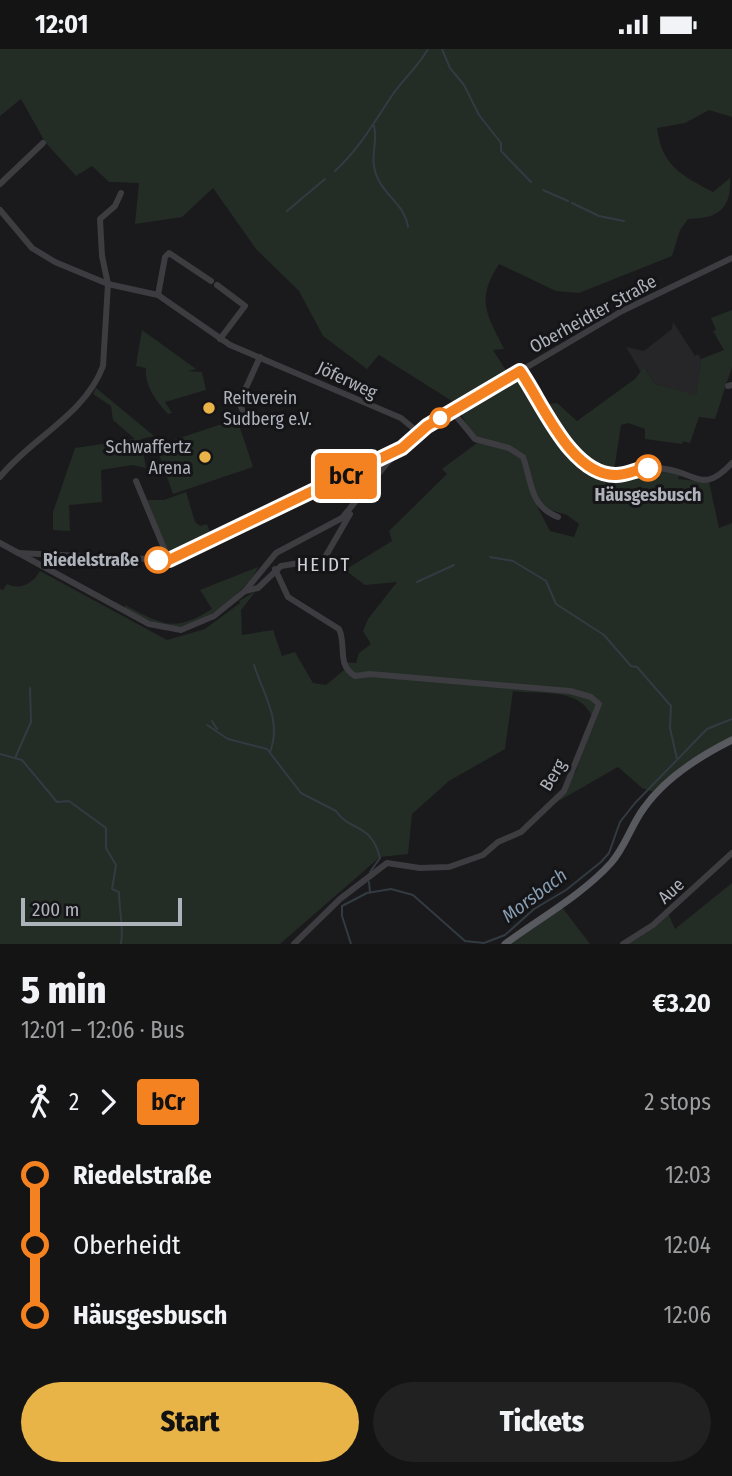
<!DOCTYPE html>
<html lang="en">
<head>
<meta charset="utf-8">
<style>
  :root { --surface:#141415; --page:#212122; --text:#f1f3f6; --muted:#9d9ea0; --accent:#e8b347 }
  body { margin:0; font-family:"Fira Sans Condensed",sans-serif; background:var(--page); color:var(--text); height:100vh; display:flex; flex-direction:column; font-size:26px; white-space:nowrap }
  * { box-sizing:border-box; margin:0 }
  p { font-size:23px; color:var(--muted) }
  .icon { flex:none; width:38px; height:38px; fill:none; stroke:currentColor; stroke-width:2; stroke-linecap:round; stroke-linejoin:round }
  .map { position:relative; height:895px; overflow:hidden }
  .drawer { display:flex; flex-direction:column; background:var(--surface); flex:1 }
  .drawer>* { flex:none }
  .badge { padding:0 14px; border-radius:5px; font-size:24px; line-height:46px }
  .scale { position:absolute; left:21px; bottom:18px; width:161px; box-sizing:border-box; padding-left:7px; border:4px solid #aeb2bb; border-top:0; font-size:19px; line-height:24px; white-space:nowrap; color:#aeb2bb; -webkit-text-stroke:5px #151518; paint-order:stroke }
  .map>.badge { position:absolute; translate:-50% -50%; box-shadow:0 0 0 4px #fff }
  .legs { display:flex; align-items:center; gap:10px; height:77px; padding:0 21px; font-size:23px }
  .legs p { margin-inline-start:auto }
  .headline { display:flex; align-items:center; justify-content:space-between; height:119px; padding:0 21px }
  h1 { font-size:38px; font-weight:800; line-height:52px }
  .cta { display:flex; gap:14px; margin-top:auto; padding:14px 21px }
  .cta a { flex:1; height:80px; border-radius:42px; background:var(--accent); color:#111; font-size:28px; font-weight:800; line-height:80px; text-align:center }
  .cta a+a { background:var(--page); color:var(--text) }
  ul { padding:0 21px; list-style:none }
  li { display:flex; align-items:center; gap:24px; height:70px; font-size:26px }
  li i { display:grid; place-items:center; width:10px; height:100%; margin:0 9px; background:currentColor }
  li i::after { content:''; width:18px; height:18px; margin:-9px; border:5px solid; border-radius:50%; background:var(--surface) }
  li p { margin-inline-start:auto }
  li:first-child i { background:linear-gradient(#0000 50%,currentColor 0) }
  li:last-child i { background:linear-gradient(currentColor 50%,#0000 0) }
  .status { display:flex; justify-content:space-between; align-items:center; height:49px; padding:0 35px; background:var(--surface); direction:ltr }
  .status svg { height:19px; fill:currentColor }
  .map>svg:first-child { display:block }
  .built { fill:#262629 }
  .green { fill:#242c26; fill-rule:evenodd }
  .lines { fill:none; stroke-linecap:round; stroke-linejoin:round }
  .stream { stroke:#333b42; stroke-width:2 }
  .minor { stroke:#3c3c41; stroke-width:6 }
  .major { stroke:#585a60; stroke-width:7 }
  .line-1-casing { stroke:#fff; stroke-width:16 }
  .line-1 { stroke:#f58220; stroke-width:10 }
  .poi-dot { fill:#e8b347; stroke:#151518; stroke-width:2.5 }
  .stop-1-dot { fill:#fff; stroke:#f58220; stroke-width:3.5 }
  .labels { text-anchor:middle; stroke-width:6; stroke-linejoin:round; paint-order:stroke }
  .street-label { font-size:18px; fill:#aeb2bb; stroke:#151518 }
  .poi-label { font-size:18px; fill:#aeb2bb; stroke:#151518; text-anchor:start }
  .stop-label { font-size:18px; font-weight:bold; fill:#aeb2bb; stroke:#151518 }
  .neighbourhood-label { font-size:19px; letter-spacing:2px; fill:#cfd1d7; stroke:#151518 }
  .water-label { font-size:19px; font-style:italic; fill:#889eb3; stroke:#151518 }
</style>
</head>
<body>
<div class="status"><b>12:01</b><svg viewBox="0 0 49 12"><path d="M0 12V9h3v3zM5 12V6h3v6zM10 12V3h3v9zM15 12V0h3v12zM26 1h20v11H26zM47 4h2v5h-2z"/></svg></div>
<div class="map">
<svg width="732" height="895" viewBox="0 0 732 895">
  <rect width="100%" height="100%" fill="#1a1a1c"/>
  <polygon class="built" points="673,273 695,307 698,305 701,310 696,347 655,335 645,319 641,323 626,298 644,302 672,280"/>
  <g class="green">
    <path d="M0 0H732V68L709 61 685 74 657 79C662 117 681 126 713 143L730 129C732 162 715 170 688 170L680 181 672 207 579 244 556 242 499 215C476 251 486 264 504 300L493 301 512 331 524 326 543 356 557 354 577 372 635 330 644 318 655 335 696 346 701 310 724 301 713 282 716 281 711 269 732 261V318L715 370 699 368 690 394 683 392 682 395 645 390V380L628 374 621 376 614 422 616 427 651 419 680 425 678 430 709 433 719 479 732 474V690L654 743 642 739 618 718 555 754 576 722 592 667C578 638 542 646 513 642L505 700 449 732 412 765 408 805 380 808 280 895H0V540L3 541 7 535C21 542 34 533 40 522L167 591 205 580 240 554 239 552 256 542 241 561 242 586 273 581 282 607 295 603 313 634 326 636 344 621 341 613 356 614 359 604 371 595 363 582 368 570 397 533 365 536 345 521 392 492 389 482 447 425 442 420 477 394 455 354 379 306 367 320 323 287 299 242 256 200 213 139 182 168 135 175 139 134 109 133 92 117 76 127 45 93 21 50 0 67ZM537 457 567 466 579 475 574 488 550 482Z"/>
    <path d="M142 281 196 320 188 322 202 323 206 341 165 353 172 364 168 365C157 353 144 336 146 319L136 317Z"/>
    <polygon points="96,339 154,387 141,390 146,419 132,416 101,421 102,453 69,456 70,482 53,481 53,463 75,399 135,390 113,371 111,357 93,345"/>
    <polygon points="237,370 253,418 173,445 156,397"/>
    <polygon points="186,443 195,473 200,477 207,475 211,486 170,506 147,451 164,451"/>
    <path d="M258 518C251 538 200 580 176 578 157 577 141 568 125 559V556C163 576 174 584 212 560L200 541Z"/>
    <polygon points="732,834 732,895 625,895 668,864 675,880"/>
    <polygon points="561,857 590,895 509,895"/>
  </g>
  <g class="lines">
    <g class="stream">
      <polyline points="442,0 450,19 464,36 479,66 501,94 501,102 531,133"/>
      <path d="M374 77C379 96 367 109 379 132 388 149 405 157 408 178"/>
      <path d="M335 122C359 100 373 75 391 48 403 30 418 18 428 0"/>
      <polyline points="543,141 568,152"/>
      <polyline points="572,154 599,167 624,172"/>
      <polyline points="287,162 325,130"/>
      <polyline points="490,508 513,512 546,532 556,555 604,586 631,617 637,618 671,657 670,679 677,710"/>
      <polyline points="417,533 454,516"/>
      <path d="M254 616C264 647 282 671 270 703"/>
      <polyline points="212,672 217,680"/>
      <path d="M207 676 228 690 267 700 301 744 336 762C350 783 371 773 380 809L370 823"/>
      <path d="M0 705 22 711 57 753 69 752 106 779V799L116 816 112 840 119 843C119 862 124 876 121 895"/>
      <polyline points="15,709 31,673 30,639"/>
      <polyline points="369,833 370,843"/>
      <polyline points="351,895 342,867 342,857 367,844 391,840 413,846 465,892 484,894 505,886 534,860 566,841 601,813 609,804 620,773 635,754 707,680 732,670"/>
    </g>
    <g class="minor">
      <polyline points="0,135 43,94"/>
      <polyline points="0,161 32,199 55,213 108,235 158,246 230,296 401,369 419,384"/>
      <polyline points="217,236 245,257 220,290"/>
      <polyline points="158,246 165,208 169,204 211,232"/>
      <path d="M520 322C542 355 569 421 613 426 631 428 647 416 666 420 698 425 703 445 732 414"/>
      <polyline points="728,337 732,336"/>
      <path d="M452 362 475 390 509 399 523 408C532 432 529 457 558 468"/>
      <polyline points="244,364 239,354 260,308"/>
      <path d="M0 428C31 389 85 366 103 317L108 235 102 207 100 170 115 157 121 144"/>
      <polyline points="136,432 169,511"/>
      <polyline points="0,494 149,575 181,581 214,567 245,542 276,504 342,469 388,413 427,377 622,262 732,209"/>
      <polyline points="18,504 169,511 397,402"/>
      <path d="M275 520 288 548 339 580C347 597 336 615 355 627L370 625 570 642 591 648 599 655 564 742 521 783 498 793 483 806 449 818 420 819 387 814 340 850 294 895"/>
      <polyline points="245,542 258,539 281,517 324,510 350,465"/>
      <polyline points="623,895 653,876 732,804"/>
    </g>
    <path class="major" d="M505 895C540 869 582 846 611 814 626 797 631 776 644 759 665 729 700 707 732 691"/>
  </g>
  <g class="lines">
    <g class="line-1-casing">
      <path id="line-1" d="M158 511H169L402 399 427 377 520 322C542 353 571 427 616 426 627 426 637 420 648 419"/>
    </g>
    <use href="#line-1" class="line-1"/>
  </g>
  <g class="poi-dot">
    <circle cx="209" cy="359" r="7"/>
    <circle cx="205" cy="408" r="7"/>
  </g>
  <g class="stop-1-dot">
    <circle cx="440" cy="369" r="9"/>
    <circle cx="648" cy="419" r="12"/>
    <circle cx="158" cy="511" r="12"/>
  </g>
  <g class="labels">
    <g class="street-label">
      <text transform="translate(593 265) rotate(-29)" y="6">Oberheidter Straße</text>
      <text transform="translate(347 331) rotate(25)" y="6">Jöferweg</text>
      <text transform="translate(553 726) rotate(-59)" y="6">Berg</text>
      <text transform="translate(671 842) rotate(-42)" y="6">Aue</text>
    </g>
    <g class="poi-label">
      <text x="223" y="355">Reitverein<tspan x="223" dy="21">Sudberg e.V.</tspan></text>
      <text x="191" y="404" text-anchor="end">Schwaffertz<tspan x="191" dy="21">Arena</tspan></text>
    </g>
    <g class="stop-label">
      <text x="648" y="452">Häusgesbusch</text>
      <text x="139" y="517" text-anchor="end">Riedelstraße</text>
    </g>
    <g class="neighbourhood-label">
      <text x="324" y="522">HEIDT</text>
    </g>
    <g class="water-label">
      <text transform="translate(534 846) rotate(-37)" y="7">Morsbach</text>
    </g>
  </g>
</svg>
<div class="scale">200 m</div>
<b class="badge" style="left:346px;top:427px;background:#f58220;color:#111">bCr</b>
</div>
<section class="drawer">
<div class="headline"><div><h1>5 min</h1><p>12:01 – 12:06 · Bus</p></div><b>€3.20</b></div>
<div class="legs"><svg class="icon" aria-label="walk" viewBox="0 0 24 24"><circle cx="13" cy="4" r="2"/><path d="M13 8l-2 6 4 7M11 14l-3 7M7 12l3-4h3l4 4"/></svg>2<svg class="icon" aria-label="forward" viewBox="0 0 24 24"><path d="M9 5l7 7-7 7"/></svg><b class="badge" style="background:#f58220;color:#111">bCr</b><p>2 stops</p></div>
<ul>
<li><i style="color:#f58220"></i><b>Riedelstraße</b><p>12:03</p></li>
<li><i style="color:#f58220"></i><span>Oberheidt</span><p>12:04</p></li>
<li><i style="color:#f58220"></i><b>Häusgesbusch</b><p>12:06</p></li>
</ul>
<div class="cta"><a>Start</a><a>Tickets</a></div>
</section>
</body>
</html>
